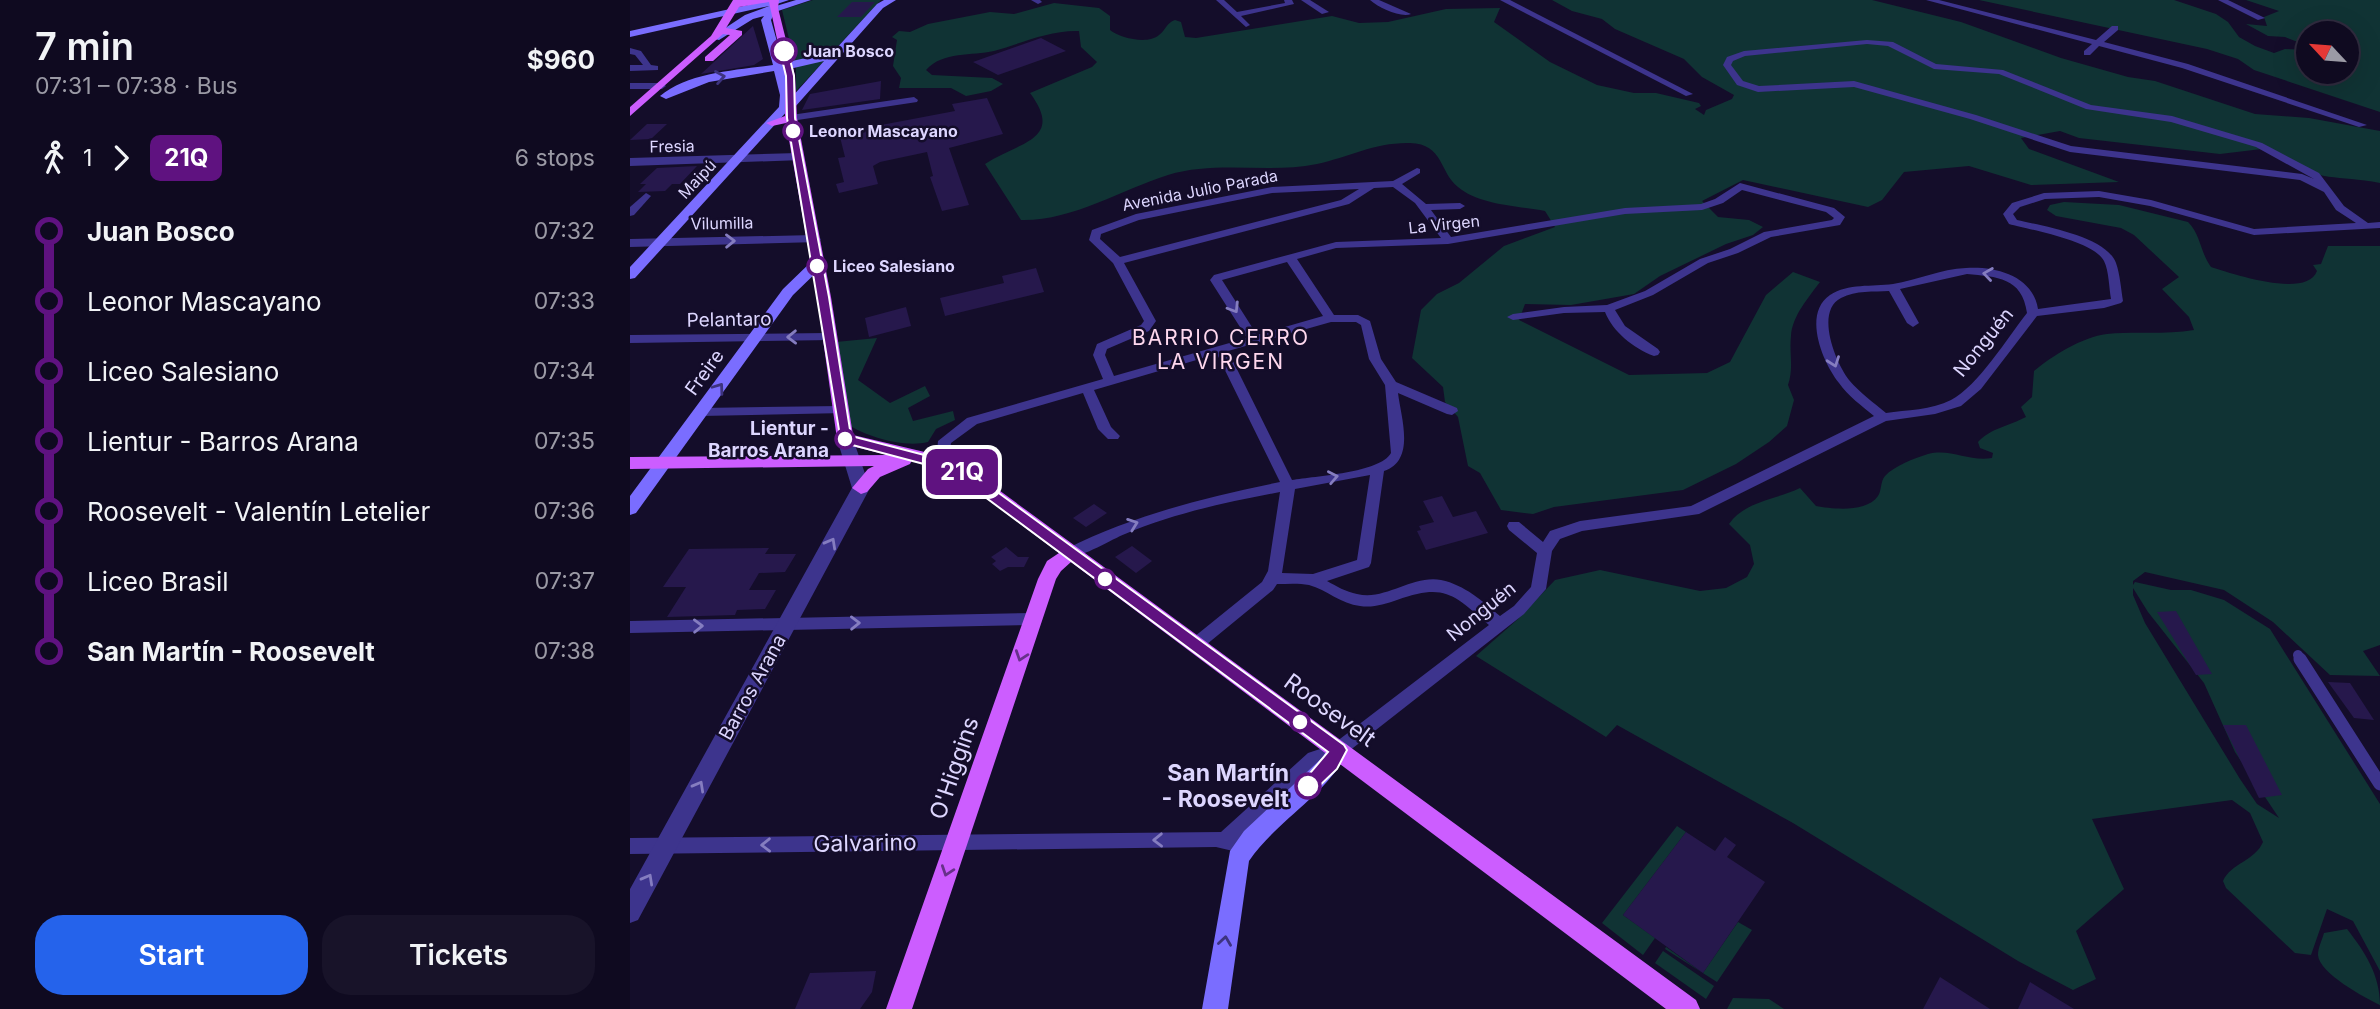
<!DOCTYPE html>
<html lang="en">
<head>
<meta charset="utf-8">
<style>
  :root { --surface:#0f0a20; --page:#181329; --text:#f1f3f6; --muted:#9b9aa5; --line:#2f2b3e; --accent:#2563eb }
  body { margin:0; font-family:Inter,sans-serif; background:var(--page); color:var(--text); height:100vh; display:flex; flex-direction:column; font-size:26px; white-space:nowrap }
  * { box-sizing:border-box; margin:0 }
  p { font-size:23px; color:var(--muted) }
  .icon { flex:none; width:38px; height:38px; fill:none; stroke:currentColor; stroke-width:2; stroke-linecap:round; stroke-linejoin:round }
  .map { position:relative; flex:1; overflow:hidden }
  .sheet { display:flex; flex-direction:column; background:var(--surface); width:630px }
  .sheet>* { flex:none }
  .badge { padding:0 14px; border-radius:10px; font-size:24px; line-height:46px }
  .needle { width:46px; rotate:296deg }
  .tools { position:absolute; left:1666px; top:21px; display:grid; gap:14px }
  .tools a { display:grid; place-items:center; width:63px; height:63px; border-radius:50%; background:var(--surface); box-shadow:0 7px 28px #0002,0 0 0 2px var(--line); font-size:35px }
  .map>.badge { position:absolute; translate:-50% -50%; box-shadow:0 0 0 4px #fff }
  .legs { display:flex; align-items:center; gap:10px; height:77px; padding:0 35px; font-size:23px }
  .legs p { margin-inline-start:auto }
  .head { display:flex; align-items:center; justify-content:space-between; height:119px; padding:0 35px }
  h1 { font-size:38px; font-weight:600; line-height:52px }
  .cta { display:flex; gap:14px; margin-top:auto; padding:14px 35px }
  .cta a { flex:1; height:80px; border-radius:28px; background:var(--accent); color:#fff; font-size:28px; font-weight:600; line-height:80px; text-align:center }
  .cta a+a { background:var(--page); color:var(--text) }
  ul { padding:0 35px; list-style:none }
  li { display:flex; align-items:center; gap:24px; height:70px; font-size:26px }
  li i { display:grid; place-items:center; width:10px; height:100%; margin:0 9px; background:currentColor }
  li i::after { content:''; width:18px; height:18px; margin:-9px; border:5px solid; border-radius:50%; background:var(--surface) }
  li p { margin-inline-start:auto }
  li:first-child i { background:linear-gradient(#0000 50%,currentColor 0) }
  li:last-child i { background:linear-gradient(currentColor 50%,#0000 0) }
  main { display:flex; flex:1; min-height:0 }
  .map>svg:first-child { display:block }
  .green { fill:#103334; fill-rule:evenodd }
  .building { fill:#26184c }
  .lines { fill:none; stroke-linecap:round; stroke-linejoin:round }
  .pedestrian-far1 { stroke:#3d348d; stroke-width:10 }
  .pedestrian { stroke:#3d348d; stroke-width:13 }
  .minor { fill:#3d348d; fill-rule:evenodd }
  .tertiary { fill:#3d348d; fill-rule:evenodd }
  .secondary { fill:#7a6dff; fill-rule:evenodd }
  .primary { fill:#cc5dff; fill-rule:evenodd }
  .oneway { stroke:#3d337f }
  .oneway2 { stroke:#857dc0 }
  .oneway3 { stroke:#67318a }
  .line-1 { fill:#5f1280; stroke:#fff; stroke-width:2 }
  .stop-1-dot { fill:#fff; stroke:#5f1280; stroke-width:3.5 }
  .labels { text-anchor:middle; stroke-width:5; stroke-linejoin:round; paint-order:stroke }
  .far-stop-label { font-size:16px; font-weight:bold; fill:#ddd6ff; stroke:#140d2a; text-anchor:start }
  .far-street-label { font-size:16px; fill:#ddd6ff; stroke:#140d2a }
  .street-label { font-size:19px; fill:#ddd6ff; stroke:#140d2a }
  .stop-label { font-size:19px; font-weight:bold; fill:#ddd6ff; stroke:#140d2a; text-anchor:end }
  .neighbourhood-label { font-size:21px; letter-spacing:2px; fill:#ffd8ee; stroke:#140d2a }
  .near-street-label { font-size:23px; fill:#ddd6ff; stroke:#140d2a }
  .near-stop-label { font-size:23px; font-weight:bold; fill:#ddd6ff; stroke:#140d2a; text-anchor:end }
</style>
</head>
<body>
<main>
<section class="sheet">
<div class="head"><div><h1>7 min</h1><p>07:31 – 07:38 · Bus</p></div><b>$960</b></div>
<div class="legs"><svg class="icon" aria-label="walk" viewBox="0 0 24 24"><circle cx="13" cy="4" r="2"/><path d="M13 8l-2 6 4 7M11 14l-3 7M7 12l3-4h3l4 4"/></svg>1<svg class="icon" aria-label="forward" viewBox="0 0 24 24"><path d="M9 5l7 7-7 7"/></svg><b class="badge" style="background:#5f1280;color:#fff">21Q</b><p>6 stops</p></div>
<ul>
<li><i style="color:#5f1280"></i><b>Juan Bosco</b><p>07:32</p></li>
<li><i style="color:#5f1280"></i><span>Leonor Mascayano</span><p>07:33</p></li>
<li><i style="color:#5f1280"></i><span>Liceo Salesiano</span><p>07:34</p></li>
<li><i style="color:#5f1280"></i><span>Lientur - Barros Arana</span><p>07:35</p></li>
<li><i style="color:#5f1280"></i><span>Roosevelt - Valentín Letelier</span><p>07:36</p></li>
<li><i style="color:#5f1280"></i><span>Liceo Brasil</span><p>07:37</p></li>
<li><i style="color:#5f1280"></i><b>San Martín - Roosevelt</b><p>07:38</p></li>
</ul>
<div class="cta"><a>Start</a><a>Tickets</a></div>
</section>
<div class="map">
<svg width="1750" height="1009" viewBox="0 0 1750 1009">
  <rect width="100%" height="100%" fill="#140d2a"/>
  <g class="green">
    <polygon points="183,0 251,0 166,91 166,68 152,10"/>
    <path d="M922 0H1242L1331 22 1431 58 1498 77 1525 81 1625 114 1679 118 1750 131V183C1700 174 1682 184 1640 148L1590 154 1449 138 1430 131 1391 138 1399 149 1489 182 1401 185 1339 166 1274 172 1252 200 1238 207 1113 180 1072 201 1088 217 1119 220 1133 227 1123 235 1096 244 1030 276 1004 294 941 305 895 304 889 320 999 375 1077 373 1100 362 1136 295 1163 272 1190 282C1179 297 1162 316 1161 336 1159 354 1164 367 1158 385L1164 400 1157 426 1139 442 1106 464 1053 490 924 507 903 514 871 510 850 473 838 466 828 417 815 402 813 387 782 358 791 310 807 294 829 283 874 246 925 227 915 211C888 206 849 205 828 187 809 172 814 144 780 143 746 142 719 157 687 164 638 174 587 160 538 175 490 190 443 221 391 220L355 164C389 142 435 140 400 93L462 67 467 62 451 47 449 31C419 30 393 43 364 51 342 56 313 51 296 70L302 75 362 78 373 84 361 91 336 96 321 88H269L271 78 263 66 267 40 262 37 269 31 280 32 298 24 360 12 384 14 424 3 469 8 480 16V30C490 38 518 45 529 35 536 30 536 23 545 20L551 22 555 37 566 38 702 16 729 23 758 22 816 9 870 8 864 22 920 62 967 85 1004 93H1026L1069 103 1071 106 1065 109 1074 115 1076 110 1102 99 1104 95 1072 77 1054 59 985 29 972 19 942 11Z"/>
    <polygon points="1349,0 1544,0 1586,14 1598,22 1609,37 1625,46 1644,53 1655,49 1678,50 1678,72 1717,72 1717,33 1678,33 1678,46 1655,37 1638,36 1616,24 1637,26 1634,17 1649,11 1616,0 1750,0 1750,112 1624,70 1608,59 1577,49"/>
    <path d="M1434 202 1489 205 1558 222C1571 235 1570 252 1581 267 1603 274 1677 299 1687 271L1683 265 1691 264 1698 246H1750V645L1733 651 1750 676 1700 675 1643 622 1594 590 1515 572 1503 581V585L1505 582 1541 590H1561L1594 600 1640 629 1750 804V971L1723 921 1697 909 1681 955 1665 953 1596 888 1593 881C1601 863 1625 861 1633 842L1620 813 1602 800 1462 819 1494 889 1446 931 1466 979 1443 990 1388 961 1163 823 987 725 976 737 846 656 888 619 925 580 970 570 1070 591 1096 588 1117 577 1124 564 1120 545 1099 524C1115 501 1145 500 1170 488L1186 506C1203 509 1236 513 1248 496 1252 490 1250 482 1255 476 1264 466 1285 458 1298 454 1321 448 1339 462 1362 458L1363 453 1350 448 1348 442C1361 428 1379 426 1396 417L1391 407 1402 397 1404 371C1422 356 1452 337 1477 334 1506 331 1535 335 1564 330L1559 317 1532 289 1549 277 1504 235 1491 228 1426 216 1417 210 1420 205ZM1503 588 1518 612 1574 683 1605 752 1649 818 1627 804 1610 779 1515 623 1503 595Z"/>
    <path d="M247 338 228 380 260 403 295 386 300 396 278 408 283 421 323 411 325 420 306 429 298 442C274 448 237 437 217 424L206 342Z"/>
    <polygon points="1047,826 1056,832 993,915 1025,938 1013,955 972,923"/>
    <polygon points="1108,922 1122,930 1087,982 1035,949 1036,947 1073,973"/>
    <path d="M1717 929C1735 952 1750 975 1750 1005 1735 998 1689 973 1688 955 1688 948 1692 940 1694 933Z"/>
    <polygon points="1033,951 1084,986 1076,999 1025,963"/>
    <polygon points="1103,998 1139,999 1154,1009 1097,1009"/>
  </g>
  <g class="building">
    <polygon points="222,2 245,2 231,17 207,17"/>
    <polygon points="123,26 133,59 124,65 71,74"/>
    <polygon points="411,38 436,51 368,75 343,62"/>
    <polygon points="251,81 250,99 172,110 180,94"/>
    <polygon points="357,98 373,134 319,148 339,205 312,211 300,177 303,176 297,152 250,162 243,166 248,184 209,193 206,184 214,182 208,158 215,157 209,133 325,111 322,104"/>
    <polygon points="17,124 37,124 21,139 0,140"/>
    <polygon points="67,166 50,184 42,184 35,191 8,192 16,184 10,184 27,168"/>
    <polygon points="406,268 414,292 315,316 310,298 374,283 372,276"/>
    <polygon points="276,307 281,326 239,337 235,318"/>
    <polygon points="812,496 823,517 846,511 858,533 796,550 787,531 791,530 789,526 804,522 793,501"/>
    <polygon points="464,504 477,513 456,527 443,518"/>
    <polygon points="502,546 522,561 506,573 485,557"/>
    <polygon points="376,547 388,557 399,557 394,567 378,567 370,571 362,564 366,561 361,557"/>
    <polygon points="139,548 135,554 166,554 155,572 129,573 119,590 146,590 135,609 107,610 105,615 37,617 56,587 33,587 59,549"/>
    <polygon points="1546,611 1582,674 1566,675 1527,612"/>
    <polygon points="1698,682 1720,683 1744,720 1724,718"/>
    <polygon points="1593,725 1616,725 1652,795 1629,798"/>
    <polygon points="1056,832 1085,851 1095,837 1106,845 1097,857 1135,882 1073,973 993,915"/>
    <polygon points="246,971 242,992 230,1009 165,1009 180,973"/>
    <polygon points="1310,977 1360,1009 1293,1009"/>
    <polygon points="1400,982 1444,1009 1388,1009"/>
  </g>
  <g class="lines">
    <polyline class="pedestrian-far1" points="1668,655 1671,660"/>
    <polyline class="pedestrian" points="1670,659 1750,784"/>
    <g class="minor">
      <polygon points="401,0 410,0 412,2 408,4"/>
      <polygon points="586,0 594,0 607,12 655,3 654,0 662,0 664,4 611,16 620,25 616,27"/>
      <polygon points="671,0 680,0 699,12 692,14"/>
      <path d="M740 0H749L781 14C771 18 749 8 740 0Z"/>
      <polygon points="870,0 880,0 1063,94 1056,96"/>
      <polygon points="1296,0 1309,0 1466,40 1482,26 1488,26 1488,30 1474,42 1558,64 1737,125 1729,127 1552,68 1469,46 1460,55 1454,55 1454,51 1462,44"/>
      <polygon points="1588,0 1598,0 1635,18 1628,20"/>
      <path d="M1237 40 1263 42 1306 64 1373 70 1461 105 1542 116 1632 143 1689 173 1714 206 1738 223 1750 222V228L1624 235 1520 206 1469 197 1415 199 1390 207 1383 214 1387 220C1412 226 1476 236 1486 263 1490 274 1491 289 1493 301L1491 303 1474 308 1407 316 1351 389 1331 406 1305 414 1256 421 1069 514 952 531 930 539 922 551 916 589 894 614 714 755 690 763 610 838 612 843 609 849 603 851 586 847 0 854V838L591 832 678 753 702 745 859 625C823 594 815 583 767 600 755 604 743 608 730 606 711 604 697 590 679 585 669 583 657 584 647 584L643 590 571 649 565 651 559 649 557 645 559 641 632 582 638 571 650 492C598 502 544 513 495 534 482 539 448 560 436 557L434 553 436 549C504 515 576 497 650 482L587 354 464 390 481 427 490 436 488 439H478L468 429 453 393 347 424 321 443 318 466H308L306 463 308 441 337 418 473 379 463 355 467 344 511 325 514 321 483 263 459 240 462 230 506 214 642 187 763 181 787 168 790 169V173L772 184 796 204 830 203 835 206 830 209 801 210 821 237 995 208 1071 204 1085 199 1110 183 1204 208 1215 217 1210 225 1141 237 1108 253 1078 263 1023 295 985 310 995 326 1028 349 1030 352 1028 355 1024 356C1003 348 983 332 975 312L934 313 883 320 877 317 883 314 934 307 977 305 1015 291 1070 259 1100 249 1134 232 1202 220 1204 218 1196 212 1112 190 1093 203 1072 210 995 214 818 244 706 248 667 259 704 315H728L740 321 751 359 766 382 827 408 828 411 822 415 817 414 768 393C771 418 786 460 754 471L741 563 739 567 697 581C706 586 716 592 727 594 756 601 781 575 811 580 835 585 852 601 870 616L884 606 901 587 907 553 879 530 877 526 879 522H889L913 542 920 531 950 521 1061 506 1244 416C1232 406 1218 396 1209 383 1193 363 1172 314 1200 295 1218 283 1242 287 1263 284 1287 280 1311 269 1336 268 1366 266 1403 276 1408 309L1481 299C1479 288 1479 271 1474 261 1464 241 1401 230 1379 224L1373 214 1382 203 1414 193 1469 191 1521 200 1624 229 1726 223 1706 210 1694 192 1670 180 1440 152 1340 119 1224 87 1128 92 1107 85 1093 65 1097 57 1114 51ZM1237 44 1258 46 1304 69 1369 74 1456 109 1541 122 1626 147 1684 179 1672 174 1441 146 1346 115 1224 81 1129 86 1113 81 1101 65 1103 61 1115 56ZM763 187 785 203 811 238 706 242 584 275 580 280 617 338 484 376 475 355 477 349 519 331 526 321 494 263 719 204 744 188ZM729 189 711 200 490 257 470 239 471 234 509 220 642 193ZM657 262 693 316 627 335 592 280ZM1337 274C1367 277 1392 277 1397 313 1378 337 1348 386 1321 400 1302 410 1276 410 1256 413 1243 402 1230 393 1219 380 1205 362 1185 311 1211 298 1226 290 1244 292 1259 291L1277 323 1283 327 1289 323 1270 289ZM701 322H726L731 325 739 359 755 385 761 453C750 473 685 476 662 480L598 351ZM740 475 727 560 683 574 652 573 665 489Z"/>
      <polygon points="0,48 11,51 21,65 28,66 28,70 0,71 0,65 13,65 5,55 0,54"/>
      <polygon points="0,83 32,83 36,86 32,89 0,89"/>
      <polygon points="284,97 288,100 287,102 161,121 156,118 161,115"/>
      <polygon points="16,193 21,196 4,215 0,216 0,207"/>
      <polygon points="210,406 215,407 216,410 215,413 71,416 65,412 71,408"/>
      <polygon points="404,613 409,615 412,619 409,623 404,625 0,633 0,621"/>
    </g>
    <g class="tertiary">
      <polygon points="168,153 174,157 172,160 0,166 0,158"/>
      <polygon points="184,235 191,239 189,242 0,247 0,239"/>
      <polygon points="198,333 205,337 203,340 0,343 0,335"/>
      <polygon points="215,434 223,439 240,488 8,920 0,923 0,889 222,488 207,439"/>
    </g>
    <g class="secondary">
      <path d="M141 0H159L144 5 146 6 166 0H181L145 12 141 20 153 63 203 52 247 4 254 0H266L253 8 165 107 160 108 5 278 0 279V267L149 107 150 95 144 71 79 82 36 99 30 96C58 72 108 70 143 65L131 20 134 16 123 19 89 40 80 38 115 15 139 6 0 37V31ZM194 61 161 98 155 70Z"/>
      <polygon points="187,260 192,261 192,267 163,295 6,513 0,515 0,496 153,289 182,261"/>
      <path d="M708 741 716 744 719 750C697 795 647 820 619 861L598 1009H572L600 851 614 831 693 757 700 744Z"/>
    </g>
    <polygon class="primary" points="103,0 149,0 148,8 165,76 167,118 201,297 223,435 303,454 340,469 1066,1000 1070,1009 1036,1009 441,562 431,571 426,579 282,1009 256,1009 408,579 417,561 429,553 328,477 282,460 280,464 250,477 237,492 231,494 222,488 238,469 244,466 0,469 0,457 258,455 209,443 207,439 187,297 156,123 142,126 136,123 155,116 155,76 139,2 109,7 96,28 112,31 112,35 83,61 75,61 75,57 100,35 93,34 0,116 0,107 81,36"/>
  </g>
  <defs><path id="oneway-chevron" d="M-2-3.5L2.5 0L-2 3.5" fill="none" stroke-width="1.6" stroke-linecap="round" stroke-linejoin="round" transform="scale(1.75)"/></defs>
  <g class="oneway">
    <use href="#oneway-chevron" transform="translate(90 77) rotate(-10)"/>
    <use href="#oneway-chevron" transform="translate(89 388) rotate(-54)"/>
    <use href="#oneway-chevron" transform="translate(595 941) rotate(-82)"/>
  </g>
  <g class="oneway2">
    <use href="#oneway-chevron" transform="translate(100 241) rotate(-1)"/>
    <use href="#oneway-chevron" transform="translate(1358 274) rotate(-172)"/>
    <use href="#oneway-chevron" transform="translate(604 308) rotate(58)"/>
    <use href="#oneway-chevron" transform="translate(162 337) rotate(179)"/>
    <use href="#oneway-chevron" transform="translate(1204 362) rotate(70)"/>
    <use href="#oneway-chevron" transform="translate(703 477) rotate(-11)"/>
    <use href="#oneway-chevron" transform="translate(503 524) rotate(-20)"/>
    <use href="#oneway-chevron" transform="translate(201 543) rotate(-61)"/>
    <use href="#oneway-chevron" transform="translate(225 623) rotate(-1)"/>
    <use href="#oneway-chevron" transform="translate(68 626) rotate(-1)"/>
    <use href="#oneway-chevron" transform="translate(69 786) rotate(-61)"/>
    <use href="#oneway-chevron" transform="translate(528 840) rotate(179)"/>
    <use href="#oneway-chevron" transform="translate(136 845) rotate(179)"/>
    <use href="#oneway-chevron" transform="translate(18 879) rotate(-61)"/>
  </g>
  <g class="oneway3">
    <use href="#oneway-chevron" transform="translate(391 656) rotate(109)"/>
    <use href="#oneway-chevron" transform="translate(317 871) rotate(109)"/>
  </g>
  <polygon class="line-1" points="154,48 158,51 164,76 165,118 199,297 221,436 329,464 714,745 717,750 707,769 684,791 672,791 669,786 698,752 320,471 211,442 157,118 156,76 150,51"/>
  <g class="stop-1-dot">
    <circle cx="154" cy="51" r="12"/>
    <circle cx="163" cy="131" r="9"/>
    <circle cx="187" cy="266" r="9"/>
    <circle cx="215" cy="439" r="9"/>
    <circle cx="475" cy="579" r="9"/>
    <circle cx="670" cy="722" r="9"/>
    <circle cx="678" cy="786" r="12"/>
  </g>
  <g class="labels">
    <g class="far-stop-label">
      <text x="173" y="57">Juan Bosco</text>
      <text x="179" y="137">Leonor Mascayano</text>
      <text x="203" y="272">Liceo Salesiano</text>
    </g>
    <g class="far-street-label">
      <text transform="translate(42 146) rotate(-1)" y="6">Fresia</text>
      <text transform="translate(67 179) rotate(-47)" y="6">Maipú</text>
      <text transform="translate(570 190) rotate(-11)" y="6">Avenida Julio Parada</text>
      <text transform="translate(92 223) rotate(-1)" y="6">Vilumilla</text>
      <text transform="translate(814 224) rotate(-6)" y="6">La Virgen</text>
    </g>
    <g class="street-label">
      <text transform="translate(99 319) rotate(-1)" y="7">Pelantaro</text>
      <text transform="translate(1353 342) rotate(-51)" y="7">Nonguén</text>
      <text transform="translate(74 372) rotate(-54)" y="7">Freire</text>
      <text transform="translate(851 611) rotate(-39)" y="7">Nonguén</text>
      <text transform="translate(122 687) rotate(-61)" y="7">Barros Arana</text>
    </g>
    <g class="stop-label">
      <text x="199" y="435">Lientur -<tspan x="199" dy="22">Barros Arana</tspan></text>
    </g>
    <g class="neighbourhood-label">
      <text x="591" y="345">BARRIO CERRO<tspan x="591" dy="24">LA VIRGEN</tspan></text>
    </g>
    <g class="near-street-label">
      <text transform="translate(700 710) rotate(36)" y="8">Roosevelt</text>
      <text transform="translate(324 768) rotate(-71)" y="8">O'Higgins</text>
      <text transform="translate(235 843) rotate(-1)" y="8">Galvarino</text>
    </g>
    <g class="near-stop-label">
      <text x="659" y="781">San Martín<tspan x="659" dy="26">- Roosevelt</tspan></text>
    </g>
  </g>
</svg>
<div class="tools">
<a><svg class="needle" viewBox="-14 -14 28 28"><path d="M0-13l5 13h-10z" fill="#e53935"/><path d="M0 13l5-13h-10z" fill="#9b9aa5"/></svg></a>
</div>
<b class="badge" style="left:332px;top:472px;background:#5f1280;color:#fff">21Q</b>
</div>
</main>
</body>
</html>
